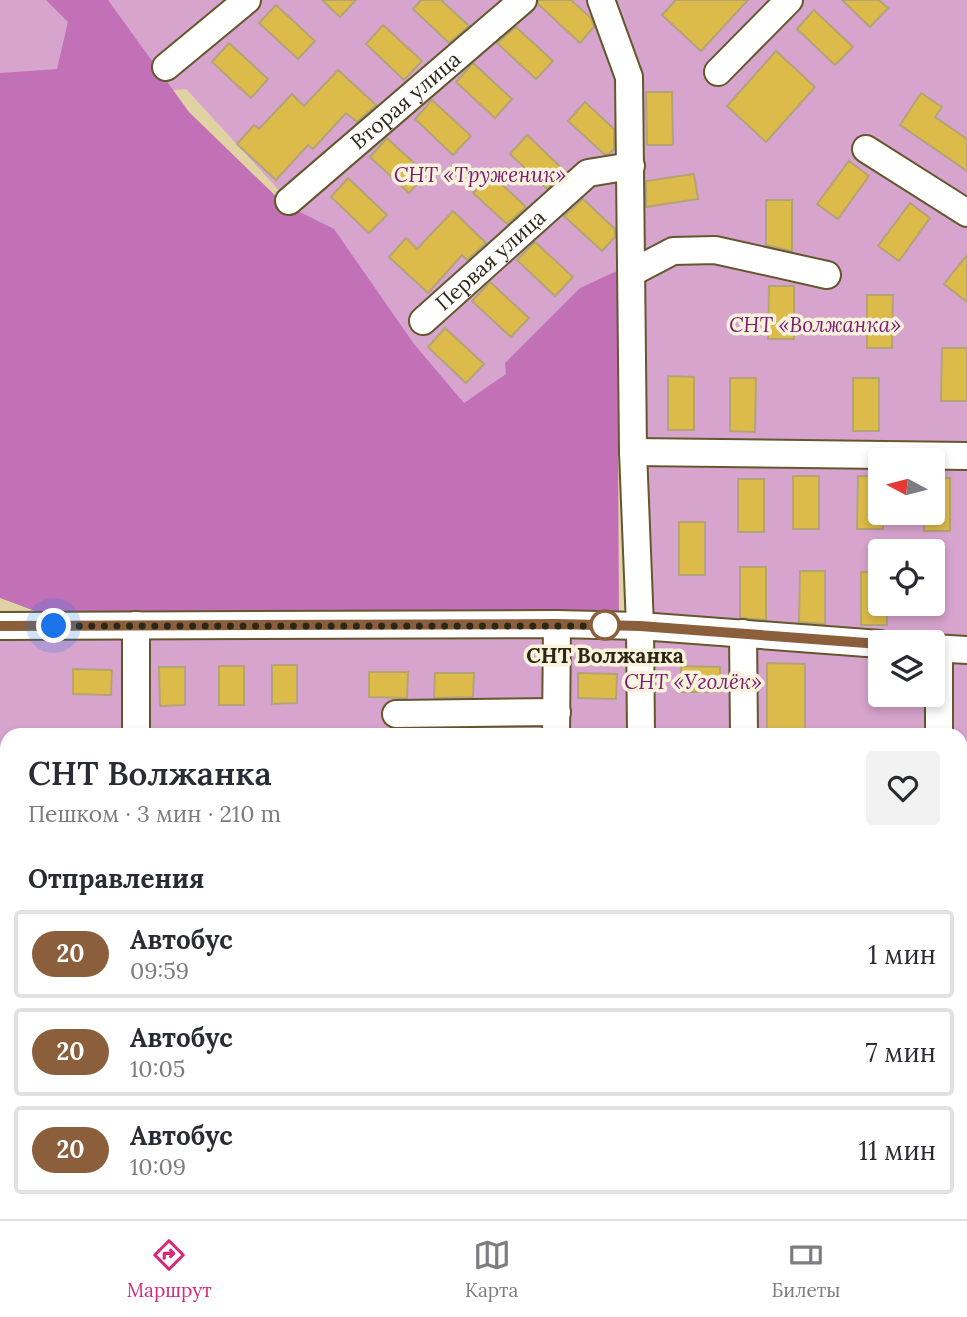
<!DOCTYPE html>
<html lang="ru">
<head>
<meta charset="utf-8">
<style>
  :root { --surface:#fff; --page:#f2f2f3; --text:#2b2b33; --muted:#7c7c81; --line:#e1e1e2; --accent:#db2777 }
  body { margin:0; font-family:Lora,serif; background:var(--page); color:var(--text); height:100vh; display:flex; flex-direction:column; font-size:26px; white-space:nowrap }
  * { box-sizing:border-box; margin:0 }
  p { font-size:23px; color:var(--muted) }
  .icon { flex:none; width:38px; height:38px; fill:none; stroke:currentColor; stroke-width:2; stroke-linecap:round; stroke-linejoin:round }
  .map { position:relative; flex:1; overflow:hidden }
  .drawer { position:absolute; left:0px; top:728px; width:968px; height:492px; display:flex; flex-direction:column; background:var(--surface); border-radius:21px 21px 0 0; box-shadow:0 4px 10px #0003 }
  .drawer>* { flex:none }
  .badge { padding:0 14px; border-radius:23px; font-size:24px; line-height:46px }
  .needle { width:46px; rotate:277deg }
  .fabs { position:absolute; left:868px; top:448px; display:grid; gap:14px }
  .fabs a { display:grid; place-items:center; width:77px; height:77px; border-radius:7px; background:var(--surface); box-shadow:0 4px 10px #0003; font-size:35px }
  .you { position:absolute; width:35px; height:35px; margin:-18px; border:5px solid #fff; border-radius:50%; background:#1a73e8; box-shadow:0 0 0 10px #1a73e833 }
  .map>.badge { position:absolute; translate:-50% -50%; box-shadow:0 0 0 4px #fff }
  h2 { padding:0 28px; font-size:26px; line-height:63px }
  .round { display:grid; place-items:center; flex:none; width:74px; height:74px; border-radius:7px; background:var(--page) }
  .summary { display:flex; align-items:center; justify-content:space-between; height:119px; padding:0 28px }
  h1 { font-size:33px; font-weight:600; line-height:52px }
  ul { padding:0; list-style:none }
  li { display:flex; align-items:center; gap:21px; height:88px; margin:0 14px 10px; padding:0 14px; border:4px solid var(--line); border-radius:7px }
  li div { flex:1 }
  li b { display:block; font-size:26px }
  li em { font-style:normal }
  li .badge { min-width:77px; font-weight:700; text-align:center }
  .menu { display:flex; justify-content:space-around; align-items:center; height:98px; border-top:2px solid var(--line); background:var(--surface); font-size:19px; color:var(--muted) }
  .menu a { display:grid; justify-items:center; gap:4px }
  .menu .selected { color:var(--accent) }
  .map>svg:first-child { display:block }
  .green { fill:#d7a4ce; fill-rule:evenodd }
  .forest { fill:#c271b7 }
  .building { fill:#ddbb4a; stroke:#b2a477; stroke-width:2 }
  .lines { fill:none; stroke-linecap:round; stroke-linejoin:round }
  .minor-casing { stroke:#64572d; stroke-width:30 }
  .minor { stroke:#fff; stroke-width:26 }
  .line-casing { stroke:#fff; stroke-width:16 }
  .line { stroke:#8b5e3c; stroke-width:10 }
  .walk { stroke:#2d2816; stroke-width:7; stroke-dasharray:0 12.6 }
  .stop-dot { fill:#fff; stroke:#8b5e3c; stroke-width:3.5 }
  .labels { text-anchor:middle; stroke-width:7; stroke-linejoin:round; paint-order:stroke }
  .street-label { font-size:21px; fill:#2d2816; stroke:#faf3dc }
  .park-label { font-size:21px; font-style:italic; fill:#7d1b73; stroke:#faf3dc }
  .stop-label { font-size:21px; font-weight:bold; fill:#2d2816; stroke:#faf3dc }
</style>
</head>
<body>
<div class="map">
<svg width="967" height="1219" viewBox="0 0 967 1219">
  <rect width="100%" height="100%" fill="#e1d2a4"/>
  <path class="green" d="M0 0H967V1219H0V626H640L632 272 443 449 289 201 186 89 0 106ZM880 460H933V513H880ZM880 551H933V604H880ZM880 642H933V695H880ZM7 735H961V1213H7Z"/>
  <polygon class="forest" points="46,0 108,0 189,112 284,204 334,229 414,344 464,403 506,374 505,363 580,288 617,271 619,616 293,618 35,611 0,598 0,73 57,69 68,22"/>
  <g class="building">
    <polygon points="322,0 356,0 340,17"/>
    <polygon points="421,0 441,0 469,26 449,43 413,9"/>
    <polygon points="538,0 571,0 591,18 594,27 580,43 538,4"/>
    <polygon points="676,0 748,0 701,51 662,15"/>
    <polygon points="842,0 879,0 888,8 870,27"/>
    <polygon points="276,5 315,41 298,59 259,23"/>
    <polygon points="814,10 853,47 835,65 797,29"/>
    <polygon points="383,25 422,61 404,80 366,44"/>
    <polygon points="516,27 553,61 536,79 497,43"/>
    <polygon points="229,43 268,79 251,98 212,62"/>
    <polygon points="776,51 815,87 766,142 727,106"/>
    <polygon points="473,63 512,99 495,118 456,82"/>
    <polygon points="338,70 376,105 357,122 346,113 313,149 308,145 276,180 237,144 254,125 259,129 292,94 304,106"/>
    <polygon points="646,92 672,92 673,145 647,145"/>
    <polygon points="921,93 942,107 935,117 967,139 967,171 900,125"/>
    <polygon points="432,100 471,136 453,155 415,119"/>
    <polygon points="585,102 614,129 614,149 609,154 604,154 568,121"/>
    <polygon points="527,135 566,172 547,189 510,154"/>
    <polygon points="387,138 426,174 409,193 370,157"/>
    <polygon points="849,161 869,176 838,219 817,204"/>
    <polygon points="491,174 526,207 507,224 473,193"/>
    <polygon points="694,174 698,199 646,207 646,181"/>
    <polygon points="348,178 387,215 369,233 331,197"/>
    <polygon points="583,199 615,229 615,237 602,251 564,216"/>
    <polygon points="766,200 792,200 792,251 766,245"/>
    <polygon points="910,203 930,218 899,261 878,246"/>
    <polygon points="453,211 486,243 467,260 462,255 428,293 389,257 406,238 417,249"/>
    <polygon points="535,242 573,277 555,296 517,260"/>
    <polygon points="967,255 967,302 944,284"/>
    <polygon points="490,282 529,318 511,337 472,301"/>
    <polygon points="769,286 794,286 794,339 768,339"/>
    <polygon points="867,295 893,295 892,348 867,348"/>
    <polygon points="445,328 484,364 466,383 428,347"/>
    <polygon points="942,348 967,348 967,401 941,401"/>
    <polygon points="668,376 694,377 694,430 668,430"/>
    <polygon points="730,378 756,378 755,432 730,431"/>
    <rect x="853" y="378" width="26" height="53"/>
    <rect x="793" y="476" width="26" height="53"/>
    <polygon points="858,476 880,476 880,513 883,513 883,529 857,529"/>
    <polygon points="933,478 950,478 950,531 924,531 924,513 933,513"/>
    <rect x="738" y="479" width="26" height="53"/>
    <rect x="679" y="522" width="26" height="53"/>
    <polygon points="740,567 766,567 766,620 740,618"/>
    <polygon points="800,571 825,571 825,624 799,622"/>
    <polygon points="861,572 880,572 880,604 887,604 887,625 861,625"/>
    <polygon points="767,663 805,664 805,735 767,735"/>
    <polygon points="272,665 297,665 297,703 272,704"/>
    <rect x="219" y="666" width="25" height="39"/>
    <polygon points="681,666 720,667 720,692 681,692"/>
    <polygon points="159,667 185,667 185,705 160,706"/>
    <polygon points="73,669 112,670 111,695 73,694"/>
    <polygon points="369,672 408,672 407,698 369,697"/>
    <polygon points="435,673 474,673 473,697 434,698"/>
    <polygon points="578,673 617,674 616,699 578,698"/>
  </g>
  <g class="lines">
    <g class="minor-casing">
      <g id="minor">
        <polyline points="601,0 629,77 633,452 640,626 641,735"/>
        <polyline points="166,67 247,0"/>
        <polyline points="718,72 789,0"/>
        <polyline points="866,149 967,213"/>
        <path id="s1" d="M289 201 523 0"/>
        <polyline points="633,272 673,251 715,250 827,275"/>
        <path id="s2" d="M423 321 588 173 631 166"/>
        <polyline points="633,452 967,456"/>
        <polyline points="136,625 136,735"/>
        <polyline points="0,626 557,624 640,626 880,644"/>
        <polyline points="743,633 744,735"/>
        <polyline points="933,648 967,650"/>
        <polyline points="396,714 557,712"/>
        <polyline points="556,735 557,624"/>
        <polyline points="939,735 939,648"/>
        <polyline points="1,1037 7,1037"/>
        <polyline points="0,1202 7,1202"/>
        <polyline points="156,1213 156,1219"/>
        <polyline points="669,1213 677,1219"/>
        <polyline points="547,1219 547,1213"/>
        <polyline points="639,1219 639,1213"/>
      </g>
    </g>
    <use href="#minor" class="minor"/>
  </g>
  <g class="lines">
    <g class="line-casing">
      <polyline id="line" points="0,626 557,624 640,626 880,644"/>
    </g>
    <use href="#line" class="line"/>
    <polyline class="walk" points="54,626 612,626 605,625"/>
  </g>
  <circle class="stop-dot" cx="605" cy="625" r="14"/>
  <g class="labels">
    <g class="street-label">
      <text dy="7" stroke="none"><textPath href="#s1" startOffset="154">Вторая улица</textPath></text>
      <text dy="7" stroke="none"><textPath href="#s2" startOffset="91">Первая улица</textPath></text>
    </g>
    <g class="park-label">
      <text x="480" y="182">СНТ «Труженик»</text>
      <text x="815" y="332">СНТ «Волжанка»</text>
      <text x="693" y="689">СНТ «Уголёк»</text>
    </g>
    <g class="stop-label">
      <text x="605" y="663">СНТ Волжанка</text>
    </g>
  </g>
</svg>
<div class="fabs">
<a><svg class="needle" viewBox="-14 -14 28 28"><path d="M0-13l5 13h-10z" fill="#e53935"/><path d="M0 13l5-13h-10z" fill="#7c7c81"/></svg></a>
<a><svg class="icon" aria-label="locate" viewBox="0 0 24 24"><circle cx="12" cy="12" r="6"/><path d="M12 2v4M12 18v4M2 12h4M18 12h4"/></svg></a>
<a><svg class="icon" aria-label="layers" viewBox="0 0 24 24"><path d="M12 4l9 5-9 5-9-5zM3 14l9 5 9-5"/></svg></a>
</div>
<div class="you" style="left:54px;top:626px"></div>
<section class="drawer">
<div class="summary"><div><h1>СНТ Волжанка</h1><p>Пешком · 3 мин · 210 m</p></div><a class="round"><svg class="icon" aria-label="heart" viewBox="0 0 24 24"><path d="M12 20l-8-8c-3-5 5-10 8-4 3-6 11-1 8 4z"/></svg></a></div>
<h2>Отправления</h2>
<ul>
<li><span class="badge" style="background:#8b5e3c;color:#fff">20</span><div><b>Автобус</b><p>09:59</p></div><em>1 мин</em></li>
<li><span class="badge" style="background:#8b5e3c;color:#fff">20</span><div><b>Автобус</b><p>10:05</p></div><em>7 мин</em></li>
<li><span class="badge" style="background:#8b5e3c;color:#fff">20</span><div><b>Автобус</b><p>10:09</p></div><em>11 мин</em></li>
</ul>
</section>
</div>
<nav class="menu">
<a class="selected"><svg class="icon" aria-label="directions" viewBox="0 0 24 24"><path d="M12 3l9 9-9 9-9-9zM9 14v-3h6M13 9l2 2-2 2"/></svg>Маршрут</a>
<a><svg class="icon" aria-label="map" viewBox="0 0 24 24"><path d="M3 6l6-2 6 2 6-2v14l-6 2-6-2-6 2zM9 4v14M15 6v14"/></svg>Карта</a>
<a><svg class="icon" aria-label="tickets" viewBox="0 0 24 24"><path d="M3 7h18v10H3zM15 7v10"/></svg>Билеты</a>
</nav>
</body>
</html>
